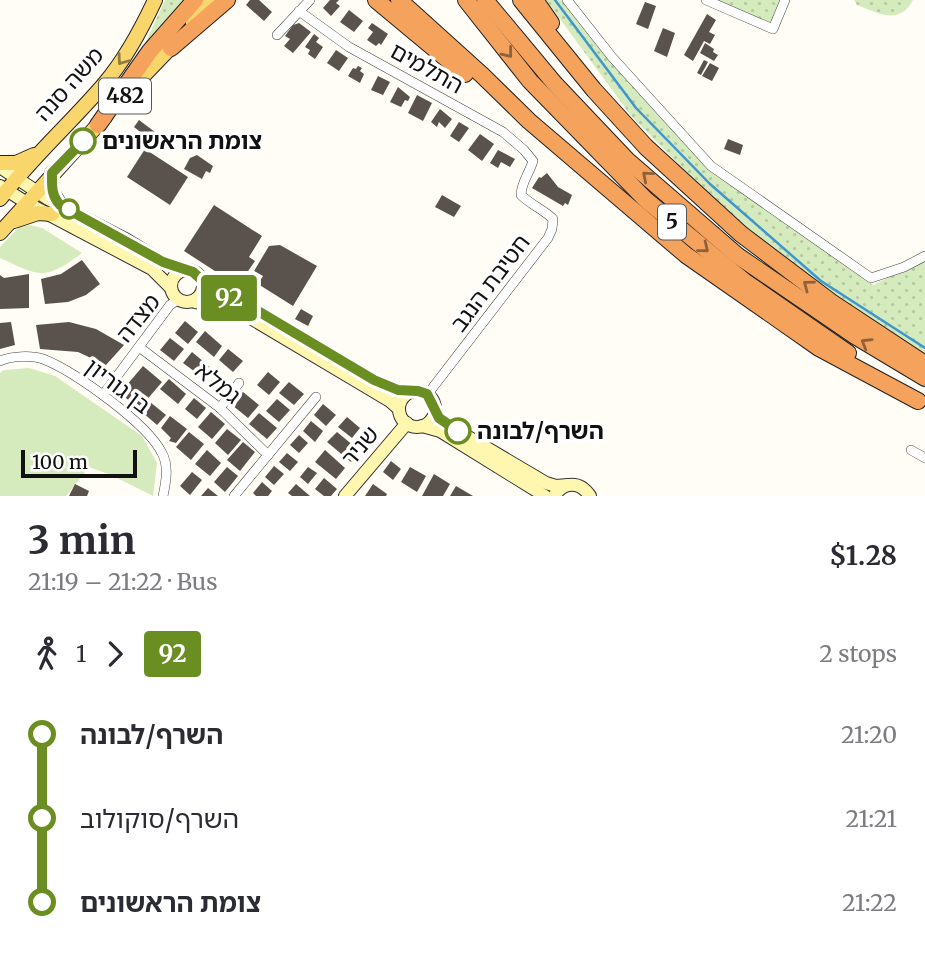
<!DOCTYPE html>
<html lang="en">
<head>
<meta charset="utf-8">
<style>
  :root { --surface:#fff; --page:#f7f7f7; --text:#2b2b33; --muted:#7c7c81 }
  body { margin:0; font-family:Merriweather,"Noto Sans Hebrew",serif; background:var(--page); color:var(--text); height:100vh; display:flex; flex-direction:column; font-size:26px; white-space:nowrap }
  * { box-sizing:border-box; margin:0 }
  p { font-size:23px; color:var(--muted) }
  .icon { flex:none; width:38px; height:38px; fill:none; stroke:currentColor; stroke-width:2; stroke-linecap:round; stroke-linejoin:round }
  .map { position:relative; height:496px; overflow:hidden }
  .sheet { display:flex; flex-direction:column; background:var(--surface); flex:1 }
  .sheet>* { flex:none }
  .badge { padding:0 14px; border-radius:5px; font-size:24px; line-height:46px }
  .scale { position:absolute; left:21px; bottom:18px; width:116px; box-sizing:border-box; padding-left:7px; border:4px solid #111; border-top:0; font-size:19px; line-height:24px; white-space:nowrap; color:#111; -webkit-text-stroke:5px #fff; paint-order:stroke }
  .map>.badge { position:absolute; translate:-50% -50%; box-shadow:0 0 0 4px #fff }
  .legs { display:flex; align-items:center; gap:10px; height:77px; padding:0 28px; font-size:23px }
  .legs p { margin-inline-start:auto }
  .head { display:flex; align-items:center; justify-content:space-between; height:119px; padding:0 28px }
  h1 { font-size:38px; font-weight:700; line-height:52px }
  ul { padding:0 28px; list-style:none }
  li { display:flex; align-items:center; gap:24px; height:84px; font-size:26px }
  li i { display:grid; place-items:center; width:10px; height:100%; margin:0 9px; background:currentColor }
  li i::after { content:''; width:18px; height:18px; margin:-9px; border:5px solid; border-radius:50%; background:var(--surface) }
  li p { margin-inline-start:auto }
  li:first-child i { background:linear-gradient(#0000 50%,currentColor 0) }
  li:last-child i { background:linear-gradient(currentColor 50%,#0000 0) }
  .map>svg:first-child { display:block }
  .grass { fill:url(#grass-dots) }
  .park { fill:#d5ebbd }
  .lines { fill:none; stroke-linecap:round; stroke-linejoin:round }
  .stream { stroke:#3f96cf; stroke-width:2.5 }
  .building { fill:#5a524d }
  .street-casing { stroke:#444; stroke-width:10 }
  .secondary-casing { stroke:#333; stroke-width:14 }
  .primary-casing { stroke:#222; stroke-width:16 }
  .highway-casing { stroke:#222; stroke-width:18 }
  .street { stroke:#fff; stroke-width:9 }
  .secondary { stroke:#fff6b0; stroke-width:12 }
  .primary { stroke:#f9d66b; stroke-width:14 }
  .highway { stroke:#f5a25d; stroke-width:16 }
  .oneway { stroke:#8e613b }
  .oneway2 { stroke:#917d42 }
  .line-1-casing { stroke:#fff; stroke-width:16 }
  .line-1 { stroke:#6b8e23; stroke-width:10 }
  .stop-1-dot { fill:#fff; stroke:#6b8e23; stroke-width:3.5 }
  .labels { text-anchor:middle; stroke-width:7; stroke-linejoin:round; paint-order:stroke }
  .shield { fill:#fff; stroke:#585858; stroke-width:2 }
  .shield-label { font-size:21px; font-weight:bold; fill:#111 }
  .street-label { font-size:23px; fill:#111; stroke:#fff }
  .stop-label { font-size:23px; font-weight:bold; fill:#111; stroke:#fff; text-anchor:start }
</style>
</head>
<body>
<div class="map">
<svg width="925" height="496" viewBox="0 0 925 496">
  <defs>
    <pattern id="grass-dots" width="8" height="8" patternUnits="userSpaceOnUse" patternTransform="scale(1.75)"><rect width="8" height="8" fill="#d5ebbd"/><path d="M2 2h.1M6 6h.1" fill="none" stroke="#b6c8a1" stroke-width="1.8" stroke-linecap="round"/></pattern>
  </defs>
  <rect width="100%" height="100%" fill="#fffdf5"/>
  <g class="grass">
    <polygon points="165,0 186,0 142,50"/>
    <polygon points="546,0 565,0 708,168 873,285 925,259 925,354 796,269 707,193 632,117"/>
    <polygon points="711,0 784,0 774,27"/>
    <path d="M854 0H913C899 26 878 13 857 5Z"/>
  </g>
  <g class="park">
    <path d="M30 225 42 228 82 253C44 281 41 277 0 258V247L19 227Z"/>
    <polygon points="29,368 55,376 142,436 157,463 153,496 111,475 89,467 66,496 0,496 0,373 4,370"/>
  </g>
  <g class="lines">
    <polyline class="stream" points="555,0 636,108 710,184 821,281 925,348"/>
  </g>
  <g class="building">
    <polygon points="250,0 259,0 272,12 264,21 246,5"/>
    <polygon points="330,0 339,0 336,3 340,6 331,16 323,8"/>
    <polygon points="645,2 656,6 648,29 636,24"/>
    <polygon points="349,10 363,21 354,32 340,22"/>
    <polygon points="707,14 716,20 709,32 715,35 710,44 704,41 693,61 684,55"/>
    <polygon points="299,23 311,32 293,53 284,46 290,39 285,36 293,25"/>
    <polygon points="372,23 388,34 381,45 379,43 376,46 367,40 373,32 368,28"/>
    <polygon points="663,28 675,33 667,57 654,51"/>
    <polygon points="314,34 319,38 316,42 323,47 315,59 308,54 310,50 305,47"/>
    <polygon points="705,43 714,49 713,52 718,55 714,61 700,53"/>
    <polygon points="336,50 348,58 339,71 327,63"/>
    <polygon points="704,60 708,62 701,75 697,73"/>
    <polygon points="710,63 719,68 712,81 702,76"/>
    <polygon points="358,66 362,68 360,71 364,74 360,83 348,76 353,68 356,69"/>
    <polygon points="378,76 390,82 383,95 371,90"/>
    <polygon points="398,87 410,97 408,101 405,100 401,107 390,102"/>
    <polygon points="417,95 432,103 423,121 408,113"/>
    <polygon points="440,109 452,119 445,128 439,122 437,127 431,122"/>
    <polygon points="139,120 155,132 149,139 134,127"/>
    <polygon points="459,122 469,128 459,142 450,136"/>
    <polygon points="480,134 494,144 482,161 468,150"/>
    <polygon points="728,139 743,145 740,155 724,149"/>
    <polygon points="145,149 188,177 170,205 127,177"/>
    <polygon points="498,150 515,159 510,167 501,162 498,168 490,163"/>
    <polygon points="197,155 213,166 210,173 206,171 202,179 184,169 190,158"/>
    <polygon points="547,173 558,187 572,195 568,205 565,203 563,206 532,188 539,177 541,178"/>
    <polygon points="442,195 461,206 454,217 435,207"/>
    <polygon points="214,205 262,236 249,257 255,261 238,286 184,251"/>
    <polygon points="280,245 317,266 293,306 258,284 263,276 254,271 269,246"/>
    <polygon points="82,260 100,284 86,295 68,302 45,304 41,279 61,274"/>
    <polygon points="29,274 29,308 0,309 0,275 4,278"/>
    <polygon points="301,309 313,316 308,326 295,319"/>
    <polygon points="185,321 198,332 188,344 175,333"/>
    <polygon points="11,322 15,345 0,349 0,323"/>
    <polygon points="69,322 96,329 124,345 106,365 78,352 40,349 36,325"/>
    <polygon points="205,331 222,346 214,357 196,342"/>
    <polygon points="170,338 184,349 174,361 160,350"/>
    <polygon points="228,349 243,361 233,372 219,360"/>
    <polygon points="192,352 210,367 202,377 183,363"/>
    <polygon points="143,366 162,382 139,409 120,393"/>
    <polygon points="268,372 280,382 269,395 257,385"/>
    <polygon points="169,379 186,394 178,404 160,389"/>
    <polygon points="289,382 304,394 294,405 279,393"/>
    <polygon points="243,392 259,405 248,418 232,405"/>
    <polygon points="194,398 206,408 197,419 185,409"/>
    <polygon points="277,399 290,410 279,422 266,411"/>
    <polygon points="150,402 166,415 157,425 142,412"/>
    <polygon points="323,404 336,415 326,426 314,415"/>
    <polygon points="211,412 225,424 212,439 198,427"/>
    <polygon points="259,413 277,428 267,439 249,424"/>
    <polygon points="170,416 187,429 176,443 169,441 171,438 161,428"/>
    <polygon points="347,417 360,428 352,438 338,427"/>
    <polygon points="311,421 323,431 315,442 303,431"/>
    <polygon points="227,429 241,440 228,455 215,443"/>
    <polygon points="365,431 374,439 367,448 358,440"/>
    <polygon points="189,432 204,444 191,460 176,447"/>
    <polygon points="337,432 360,451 351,462 327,442"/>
    <polygon points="299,435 308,443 299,453 290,445"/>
    <polygon points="243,442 255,452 240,471 227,460"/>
    <polygon points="207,450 221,463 210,476 195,464"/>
    <polygon points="325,450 345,468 336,479 315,462"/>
    <polygon points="287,453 298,462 290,471 279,462"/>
    <polygon points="391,461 401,469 393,480 383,472"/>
    <polygon points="274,466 284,474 274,485 265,477"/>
    <polygon points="227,467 238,476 225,492 214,482"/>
    <polygon points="308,467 317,473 308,484 300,477"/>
    <polygon points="410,467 426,476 417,492 401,482"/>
    <polygon points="192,472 202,480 190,495 180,486"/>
    <polygon points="434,474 450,484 443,496 422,496"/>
    <polygon points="324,478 337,489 331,496 324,496 315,489"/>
    <polygon points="262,482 272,491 268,496 256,496 253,493"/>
    <polygon points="75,484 89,491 87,496 69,496"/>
    <polygon points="296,484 310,496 292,496 288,493"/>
    <polygon points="373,484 387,494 386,496 365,496"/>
    <polygon points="456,486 473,496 450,496"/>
    <polygon points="208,488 218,496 201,496"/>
  </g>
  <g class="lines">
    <g class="street-casing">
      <g id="street">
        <polyline points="567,0 612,57 711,166 871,278 904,267 925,256"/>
        <polyline points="706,0 773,29 785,0"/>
        <path d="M299 11 349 47 503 132 524 150 533 161C529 174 521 183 521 195 531 205 543 209 553 219L552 229 548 238 427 395"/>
        <polyline points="277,35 310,0"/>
        <polyline points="139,347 220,408 268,455"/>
        <path d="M0 361C11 356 31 355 43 359 74 371 147 423 162 453 169 466 166 482 163 496"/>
        <polyline points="103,395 170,305 179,299"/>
        <polyline points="220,408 239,383"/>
        <polyline points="911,450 925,458"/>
        <polyline points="234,496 316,397"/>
      </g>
    </g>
    <g class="secondary-casing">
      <g id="secondary">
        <polyline points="0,167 48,199 127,240 163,262 185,270"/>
        <polyline points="0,186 27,203 152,269 170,287"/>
        <circle cx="187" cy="286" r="16"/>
        <polyline points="203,283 215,292 253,308 374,380 398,390 413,391"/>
        <polyline points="195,302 222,306 249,317 390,401 399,409"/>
        <circle cx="417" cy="409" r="18"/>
        <polyline points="434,409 441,420 448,425 546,483 556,486 568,485"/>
        <polyline points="422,426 440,431 545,496"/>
        <polyline points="345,496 407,423"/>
        <path d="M554 496C564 481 580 481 590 496"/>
      </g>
    </g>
    <g class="primary-casing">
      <g id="primary">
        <polyline points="193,23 212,0"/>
        <polyline points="128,92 177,41"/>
        <polyline points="0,163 16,163 34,155"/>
        <polyline points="52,173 51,190 60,205"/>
        <path d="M0 199C32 157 71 123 105 83 126 58 141 30 155 0"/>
        <polyline points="14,221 38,213 52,214"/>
        <polyline points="0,233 105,117"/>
      </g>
    </g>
    <g class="highway-casing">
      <g id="highway">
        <polyline points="376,0 465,74"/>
        <polyline points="399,0 482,75 529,121 686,255 819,348 918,401"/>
        <polyline points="466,0 530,81 646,200 744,281 848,353"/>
        <polyline points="485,0 555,84 627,160 738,256 855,336 925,378"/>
        <polyline points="521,0 594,90 646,147 741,234 831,302 925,364"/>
        <polyline points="535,0 551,23"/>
        <polyline points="171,48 227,0"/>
        <polyline points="98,125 150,51 195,0"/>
      </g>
    </g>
    <use href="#street" class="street"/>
    <use href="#secondary" class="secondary"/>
    <use href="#primary" class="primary"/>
    <use href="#highway" class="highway"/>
  </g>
  <defs><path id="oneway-chevron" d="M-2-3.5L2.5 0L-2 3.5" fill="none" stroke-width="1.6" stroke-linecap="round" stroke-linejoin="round" transform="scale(1.75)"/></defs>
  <g class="oneway">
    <use href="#oneway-chevron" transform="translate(508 53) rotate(51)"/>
    <use href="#oneway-chevron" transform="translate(647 176) rotate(-139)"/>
    <use href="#oneway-chevron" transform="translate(704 248) rotate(39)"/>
    <use href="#oneway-chevron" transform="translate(808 285) rotate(-143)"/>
    <use href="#oneway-chevron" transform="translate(866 343) rotate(-149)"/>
  </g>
  <use class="oneway2" href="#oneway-chevron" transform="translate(122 60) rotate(126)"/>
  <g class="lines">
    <g class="line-1-casing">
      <path id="line-1" d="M83 141 52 173C52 186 51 195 60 205L163 262 193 272 215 292 253 308 374 380 398 390 418 391 427 394 439 418 458 431"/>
    </g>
    <use href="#line-1" class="line-1"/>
  </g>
  <g class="stop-1-dot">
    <circle cx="83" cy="141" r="12"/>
    <circle cx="69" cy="209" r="9"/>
    <circle cx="458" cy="431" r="12"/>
  </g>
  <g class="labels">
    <g class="shield">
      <rect x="99" y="78.5" width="52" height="35" rx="5"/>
      <rect x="658" y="204.5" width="28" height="35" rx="5"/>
    </g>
    <g class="shield-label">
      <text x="125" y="103">482</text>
      <text x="672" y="229">5</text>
    </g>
    <g class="street-label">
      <text transform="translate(427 68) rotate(29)" y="8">התלמים</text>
      <text transform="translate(69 84) rotate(-48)" y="8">משה סנה</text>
      <text transform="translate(490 283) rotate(-53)" y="8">חטיבת הנגב</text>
      <text transform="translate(138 318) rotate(-51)" y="8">מצדה</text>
      <text transform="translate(218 383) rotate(39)" y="8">גמלא</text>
      <text transform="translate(118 386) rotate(37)" y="8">בן גוריון</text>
      <text transform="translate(360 446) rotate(-50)" y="8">שניר</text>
    </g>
    <g class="stop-label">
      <text x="102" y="149">צומת הראשונים</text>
      <text x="477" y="439">השרף/לבונה</text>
    </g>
  </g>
</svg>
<div class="scale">100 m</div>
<b class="badge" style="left:229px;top:298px;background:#6b8e23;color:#fff">92</b>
</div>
<section class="sheet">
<div class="head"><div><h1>3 min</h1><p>21:19 – 21:22 · Bus</p></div><b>$1.28</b></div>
<div class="legs"><svg class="icon" aria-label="walk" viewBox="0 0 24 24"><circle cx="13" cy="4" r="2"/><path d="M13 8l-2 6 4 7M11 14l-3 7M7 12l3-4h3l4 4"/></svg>1<svg class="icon" aria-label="forward" viewBox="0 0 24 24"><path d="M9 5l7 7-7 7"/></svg><b class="badge" style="background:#6b8e23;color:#fff">92</b><p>2 stops</p></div>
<ul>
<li><i style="color:#6b8e23"></i><b>השרף/לבונה</b><p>21:20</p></li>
<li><i style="color:#6b8e23"></i><span>השרף/סוקולוב</span><p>21:21</p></li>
<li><i style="color:#6b8e23"></i><b>צומת הראשונים</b><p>21:22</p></li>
</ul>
</section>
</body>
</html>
